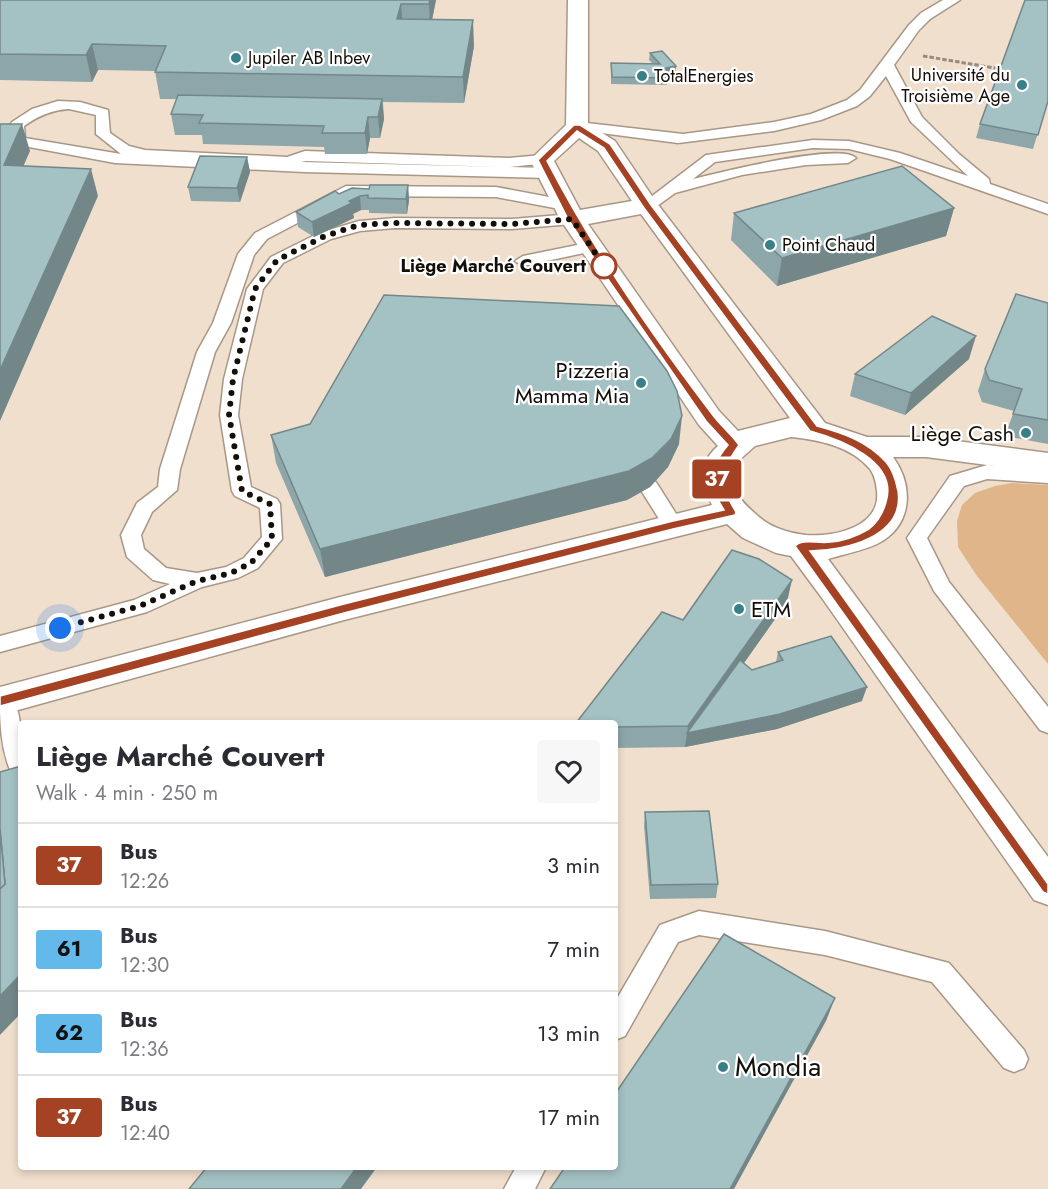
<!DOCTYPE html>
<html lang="en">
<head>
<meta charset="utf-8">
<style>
  :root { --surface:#fff; --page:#f7f7f7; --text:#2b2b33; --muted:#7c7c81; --line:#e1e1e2 }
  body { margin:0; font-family:Jost,sans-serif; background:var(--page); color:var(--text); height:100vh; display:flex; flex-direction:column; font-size:22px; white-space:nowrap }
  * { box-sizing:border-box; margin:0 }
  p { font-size:20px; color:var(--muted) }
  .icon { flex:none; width:33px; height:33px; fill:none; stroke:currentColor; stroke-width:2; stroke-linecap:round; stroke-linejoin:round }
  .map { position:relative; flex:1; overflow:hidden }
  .sheet { position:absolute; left:18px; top:720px; width:600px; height:450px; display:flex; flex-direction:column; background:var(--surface); border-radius:6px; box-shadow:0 3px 9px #0003 }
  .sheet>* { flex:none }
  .badge { padding:0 12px; border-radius:4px; font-size:21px; line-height:39px }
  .you { position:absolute; width:30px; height:30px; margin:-15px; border:4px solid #fff; border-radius:50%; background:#1a73e8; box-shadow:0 0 0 9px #1a73e833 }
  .map>.badge { position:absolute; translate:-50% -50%; box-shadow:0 0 0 3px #fff }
  .round { display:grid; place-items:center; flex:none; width:63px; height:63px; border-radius:6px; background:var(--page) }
  .head { display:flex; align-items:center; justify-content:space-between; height:102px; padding:0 18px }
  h1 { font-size:28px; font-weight:700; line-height:45px }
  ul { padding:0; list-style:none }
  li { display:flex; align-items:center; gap:18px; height:84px; padding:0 18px; border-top:2px solid var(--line) }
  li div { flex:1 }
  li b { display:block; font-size:22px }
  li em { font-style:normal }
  li .badge { min-width:66px; font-weight:700; text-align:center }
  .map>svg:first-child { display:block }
  .green { fill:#dfb589 }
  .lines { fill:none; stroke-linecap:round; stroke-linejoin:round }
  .service-casing { stroke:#a89786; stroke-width:3 }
  .minor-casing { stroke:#a89786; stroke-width:3 }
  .path { stroke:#988b7e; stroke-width:3; stroke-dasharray:4.5 2; stroke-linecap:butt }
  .service { fill:#fff; fill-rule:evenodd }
  .minor { fill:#fff; fill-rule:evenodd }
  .wall { fill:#8da6a9 }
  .shaded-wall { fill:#738789 }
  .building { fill:#a4c1c4; stroke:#738789; stroke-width:1.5 }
  .line { fill:#a64224; stroke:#fff; stroke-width:1.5 }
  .walk { stroke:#140f08; stroke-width:6; stroke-dasharray:0 10.8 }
  .poi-dot { fill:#388088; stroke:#fff; stroke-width:2 }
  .stop-dot { fill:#fff; stroke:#a64224; stroke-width:3 }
  .labels { text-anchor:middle; stroke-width:4.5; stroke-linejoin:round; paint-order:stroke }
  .far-poi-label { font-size:18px; fill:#140f08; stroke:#fff; text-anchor:start }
  .far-stop-label { font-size:18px; font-weight:bold; fill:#140f08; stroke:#fff; text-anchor:end }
  .poi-label { font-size:22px; fill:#140f08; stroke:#fff; text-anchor:end }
  .near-poi-label { font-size:27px; fill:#140f08; stroke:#fff; text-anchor:start }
</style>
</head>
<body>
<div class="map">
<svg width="1048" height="1189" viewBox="0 0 1048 1189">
  <rect width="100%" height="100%" fill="#f1dfcd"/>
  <polygon class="green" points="1012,483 1048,485 1048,664 977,576 958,547 957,521 962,505 975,493 995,486"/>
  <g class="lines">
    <g class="service-casing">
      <g id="service">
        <path d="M943 0H960L930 19 919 30 894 65 922 117 959 154 989 179 990 184 1048 204V214L890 159 849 149 813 148 715 162 693 179C717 173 841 142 856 158L848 163 806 165 742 175 675 193 653 209 647 211 639 206 706 155 813 140 849 141 900 153 968 176 911 122 886 76 870 96 857 106 821 120 774 131 678 143 578 130 571 126 578 122 683 134 774 122 811 114 847 100 860 90 909 25 921 13Z"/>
        <path d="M58 101 80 102 108 110 110 133 129 146 145 150 287 157 305 151 509 158 542 155 547 157 550 160 547 163 510 167 549 168 557 173 549 178 304 172 115 163 13 144 10 125 12 122 32 109ZM69 109 96 115V134L121 154 25 138 24 126C38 116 51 110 69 109ZM306 161 502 167 301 162Z"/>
        <polygon points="346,186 496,187 565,200 573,205 565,210 496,197 349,196 267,239 254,255 231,323 215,352 180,469 177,490 152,512 141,535 144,549 166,568 197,573 226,567 244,558 262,537 260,508 235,496 232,491 220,415 224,379 247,289 271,257 319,233 359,221 395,218 512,219 572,214 580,219 572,224 512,229 395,228 360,231 331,239 283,263 263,289 242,379 238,415 251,487 277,499 280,504 282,539 258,568 238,578 202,587 147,612 0,652 0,636 134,600 170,584 153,580 127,557 121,535 137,503 158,487 160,469 197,352 213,323 238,254 255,233"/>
        <polygon points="592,242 600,247 598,250 523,266 515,261 523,256"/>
        <polygon points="987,465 1048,469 1048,483 987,479 964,486 927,538 949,582 1048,707 1048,733 1040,730 934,591 907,538 950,476"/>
        <polygon points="649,480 656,482 680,520 683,525 680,530 673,532 666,530 639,487 642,482"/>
        <path d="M3 691 11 694C25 720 21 751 21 780L13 777C0 750 0 721 0 692Z"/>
        <polygon points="699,911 825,931 949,963 1024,1050 1028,1059 1024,1068 1014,1072 1004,1068 932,982 825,955 699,935 678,942 625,1036 615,1040 615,1002 660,925"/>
        <polygon points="516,1167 546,1167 535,1189 504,1189"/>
      </g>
    </g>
    <g class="minor-casing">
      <path id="minor" d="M568 0H588V124L615 141 656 202 825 423 867 437H926L1048 453V473L926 457H893C914 486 913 526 877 544 862 551 844 554 828 559L1048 857V905L1034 900 822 598 791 556 776 553 743 538 727 524 344 620 0 715V687L344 596 712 505C702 483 697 464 718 446L699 425 560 219 530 160 566 125ZM579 138 598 151 632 201 580 210 554 161ZM641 214 790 418 738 431 719 411 588 224ZM791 437C819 440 851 446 870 469 875 476 876 483 877 491 881 528 833 537 806 535 789 533 772 528 759 517 738 499 732 492 736 463L755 446Z"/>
    </g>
    <polyline class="path" points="923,56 1001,69"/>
    <use href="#service" class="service"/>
    <use href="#minor" class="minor"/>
  </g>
  <g class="wall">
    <polygon points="0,0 436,0 432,19 474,46 464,103 383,102 384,119 380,138 370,138 367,154 325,154 324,147 203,144 202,135 175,135 171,114 177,99 160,99 155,71 98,70 92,82 0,80"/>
    <polygon points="650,53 676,73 667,74 667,85 611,84 611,63 653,64 649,60"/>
    <polygon points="1048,100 1033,149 976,138 980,124"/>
    <polygon points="247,157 250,172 240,202 191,201 188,187"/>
    <polygon points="408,185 409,200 407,214 369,213 369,210 361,210 353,214 354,218 314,237 298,227 296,212 339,194 369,189"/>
    <polygon points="954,208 946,236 777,286 731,240 734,213"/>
    <polygon points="1048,303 1048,444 1005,436 1014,411 982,402 978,391 985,369"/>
    <polygon points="969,359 905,415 850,396 855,374"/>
    <polygon points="271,435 679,444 668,467 650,487 627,500 325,577 276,463"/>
    <polygon points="787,602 744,663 752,670 776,662 778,652 862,701 777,729 685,747 615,748 615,723 683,620"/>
    <polygon points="645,812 718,884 716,898 650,899 644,826"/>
  </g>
  <g class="shaded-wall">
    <polygon points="430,0 436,0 430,30 429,4"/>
    <polygon points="401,4 403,29 397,19"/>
    <polygon points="473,20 474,46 464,103 463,77"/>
    <polygon points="92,44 98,70 92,82 86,55"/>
    <polygon points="676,66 676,73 666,75 666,68"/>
    <polygon points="382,99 384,119 380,138 378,117"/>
    <polygon points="368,117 370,138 367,154 365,133"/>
    <polygon points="22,124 30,151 12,192 4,165"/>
    <polygon points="247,157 250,172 240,202 237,188"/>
    <polygon points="91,169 98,196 0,421 0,370"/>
    <polygon points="408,185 409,200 407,214 406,199"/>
    <polygon points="360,196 361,210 353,214 354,218 314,237 312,222 349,201"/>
    <polygon points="954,208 946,236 777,286 782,258"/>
    <polygon points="976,336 969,359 905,415 911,393"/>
    <polygon points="682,416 679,444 668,467 650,487 627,500 325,577 320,549"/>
    <polygon points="792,580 787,602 696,731 867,687 862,701 777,729 685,747 688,726"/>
    <polygon points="21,974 21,1013 0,1035 0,996"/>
    <polygon points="835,998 826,1021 734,1189 730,1189"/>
    <polygon points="357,1167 377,1167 361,1189 341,1189"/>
  </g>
  <g class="building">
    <polygon points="0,0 430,0 429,4 401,4 397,19 473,20 463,77 155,72 166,46 92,44 86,55 0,54"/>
    <polygon points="1025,0 1048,0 1048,101 1038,135 980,124"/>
    <polygon points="662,51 676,66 666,68 668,78 612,77 611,63 660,64 650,53"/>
    <polygon points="178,95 382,99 378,117 368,117 365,133 322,133 324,126 199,123 203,115 171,114"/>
    <polygon points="0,124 22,124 4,165 91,169 0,370"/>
    <polygon points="200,156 247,157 237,188 188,187"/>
    <polygon points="902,166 954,208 782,258 734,213"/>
    <polygon points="370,185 408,185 406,199 368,198 368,195 360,196 349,201 352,203 312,222 296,212 335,191 339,194 352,188 369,189"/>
    <polygon points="1016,294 1048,303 1048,420 1013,414 1022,389 989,380 985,369"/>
    <polygon points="384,295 619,306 667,371 677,391 682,416 671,439 652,458 629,471 320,549 271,435 310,424"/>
    <polygon points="932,316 976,336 911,393 855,374"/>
    <polygon points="732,550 759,559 792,580 688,726 615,727 615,723 576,723 662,612 683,620"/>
    <polygon points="831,636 867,687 780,714 687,733 740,660 752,670 783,660 778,652"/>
    <polygon points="21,766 21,974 0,996 0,889 5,884 0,829 0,772"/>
    <polygon points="709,811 718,884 651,885 645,812"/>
    <polygon points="0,829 5,884 0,889"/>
    <polygon points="724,934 835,998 730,1189 550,1189 565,1167 615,1167 615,1094"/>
    <polygon points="207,1167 357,1167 341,1189 189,1189"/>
  </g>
  <path class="line" d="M574 125H580L610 144 651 205 817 426C843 433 867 441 886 462 893 470 896 481 898 491 905 537 844 551 810 551L1048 884V894L1043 892 795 546C802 538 819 544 830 542 844 541 857 536 869 529 878 522 883 513 886 502 899 461 839 439 810 431L644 208 604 148 577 131 547 161C593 250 651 334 712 414 720 425 731 434 739 445 718 476 717 480 736 512L735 515 673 529 344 613 0 706V696L344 604 673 521 724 510C707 484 708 469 728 445L706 421 605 275 568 219 538 160Z"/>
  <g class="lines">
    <polyline class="walk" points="60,628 140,606 197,581 231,573 251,563 272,539 270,504 242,491 229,415 233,379 255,289 277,260 325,236 359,225 395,223 512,224 572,219 604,266"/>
  </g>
  <g class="poi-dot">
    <circle cx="236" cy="58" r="6"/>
    <circle cx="642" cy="76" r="6"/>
    <circle cx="1022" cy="85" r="6"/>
    <circle cx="770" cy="245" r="6"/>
    <circle cx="641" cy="383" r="6"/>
    <circle cx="1026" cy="433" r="6"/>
    <circle cx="739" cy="609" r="6"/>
    <circle cx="723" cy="1067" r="6"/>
  </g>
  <circle class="stop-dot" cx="604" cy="266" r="12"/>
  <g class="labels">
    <g class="far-poi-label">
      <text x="248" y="64">Jupiler AB Inbev</text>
      <text x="1010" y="81" text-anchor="end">Université du<tspan x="1010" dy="21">Troisième Age</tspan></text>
      <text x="654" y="82">TotalEnergies</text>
      <text x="782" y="251">Point Chaud</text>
    </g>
    <g class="far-stop-label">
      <text x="586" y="272">Liège Marché Couvert</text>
    </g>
    <g class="poi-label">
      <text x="629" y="378">Pizzeria<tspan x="629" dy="25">Mamma Mia</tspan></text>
      <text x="1014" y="441">Liège Cash</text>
      <text x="751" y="617" text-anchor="start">ETM</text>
    </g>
    <g class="near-poi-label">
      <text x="735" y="1076">Mondia</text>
    </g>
  </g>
</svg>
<div class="you" style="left:60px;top:628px"></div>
<b class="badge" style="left:717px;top:479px;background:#a64224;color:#fff">37</b>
<section class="sheet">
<div class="head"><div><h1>Liège Marché Couvert</h1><p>Walk · 4 min · 250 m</p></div><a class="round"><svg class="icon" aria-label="heart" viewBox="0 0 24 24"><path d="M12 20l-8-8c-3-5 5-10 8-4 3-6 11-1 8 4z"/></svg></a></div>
<ul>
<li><span class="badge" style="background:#a64224;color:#fff">37</span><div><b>Bus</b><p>12:26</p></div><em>3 min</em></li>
<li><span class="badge" style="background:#63b9e9;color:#111">61</span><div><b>Bus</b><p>12:30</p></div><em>7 min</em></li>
<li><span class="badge" style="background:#63b9e9;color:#111">62</span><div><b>Bus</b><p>12:36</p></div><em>13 min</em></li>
<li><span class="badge" style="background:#a64224;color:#fff">37</span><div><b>Bus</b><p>12:40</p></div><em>17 min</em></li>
</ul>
</section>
</div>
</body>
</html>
